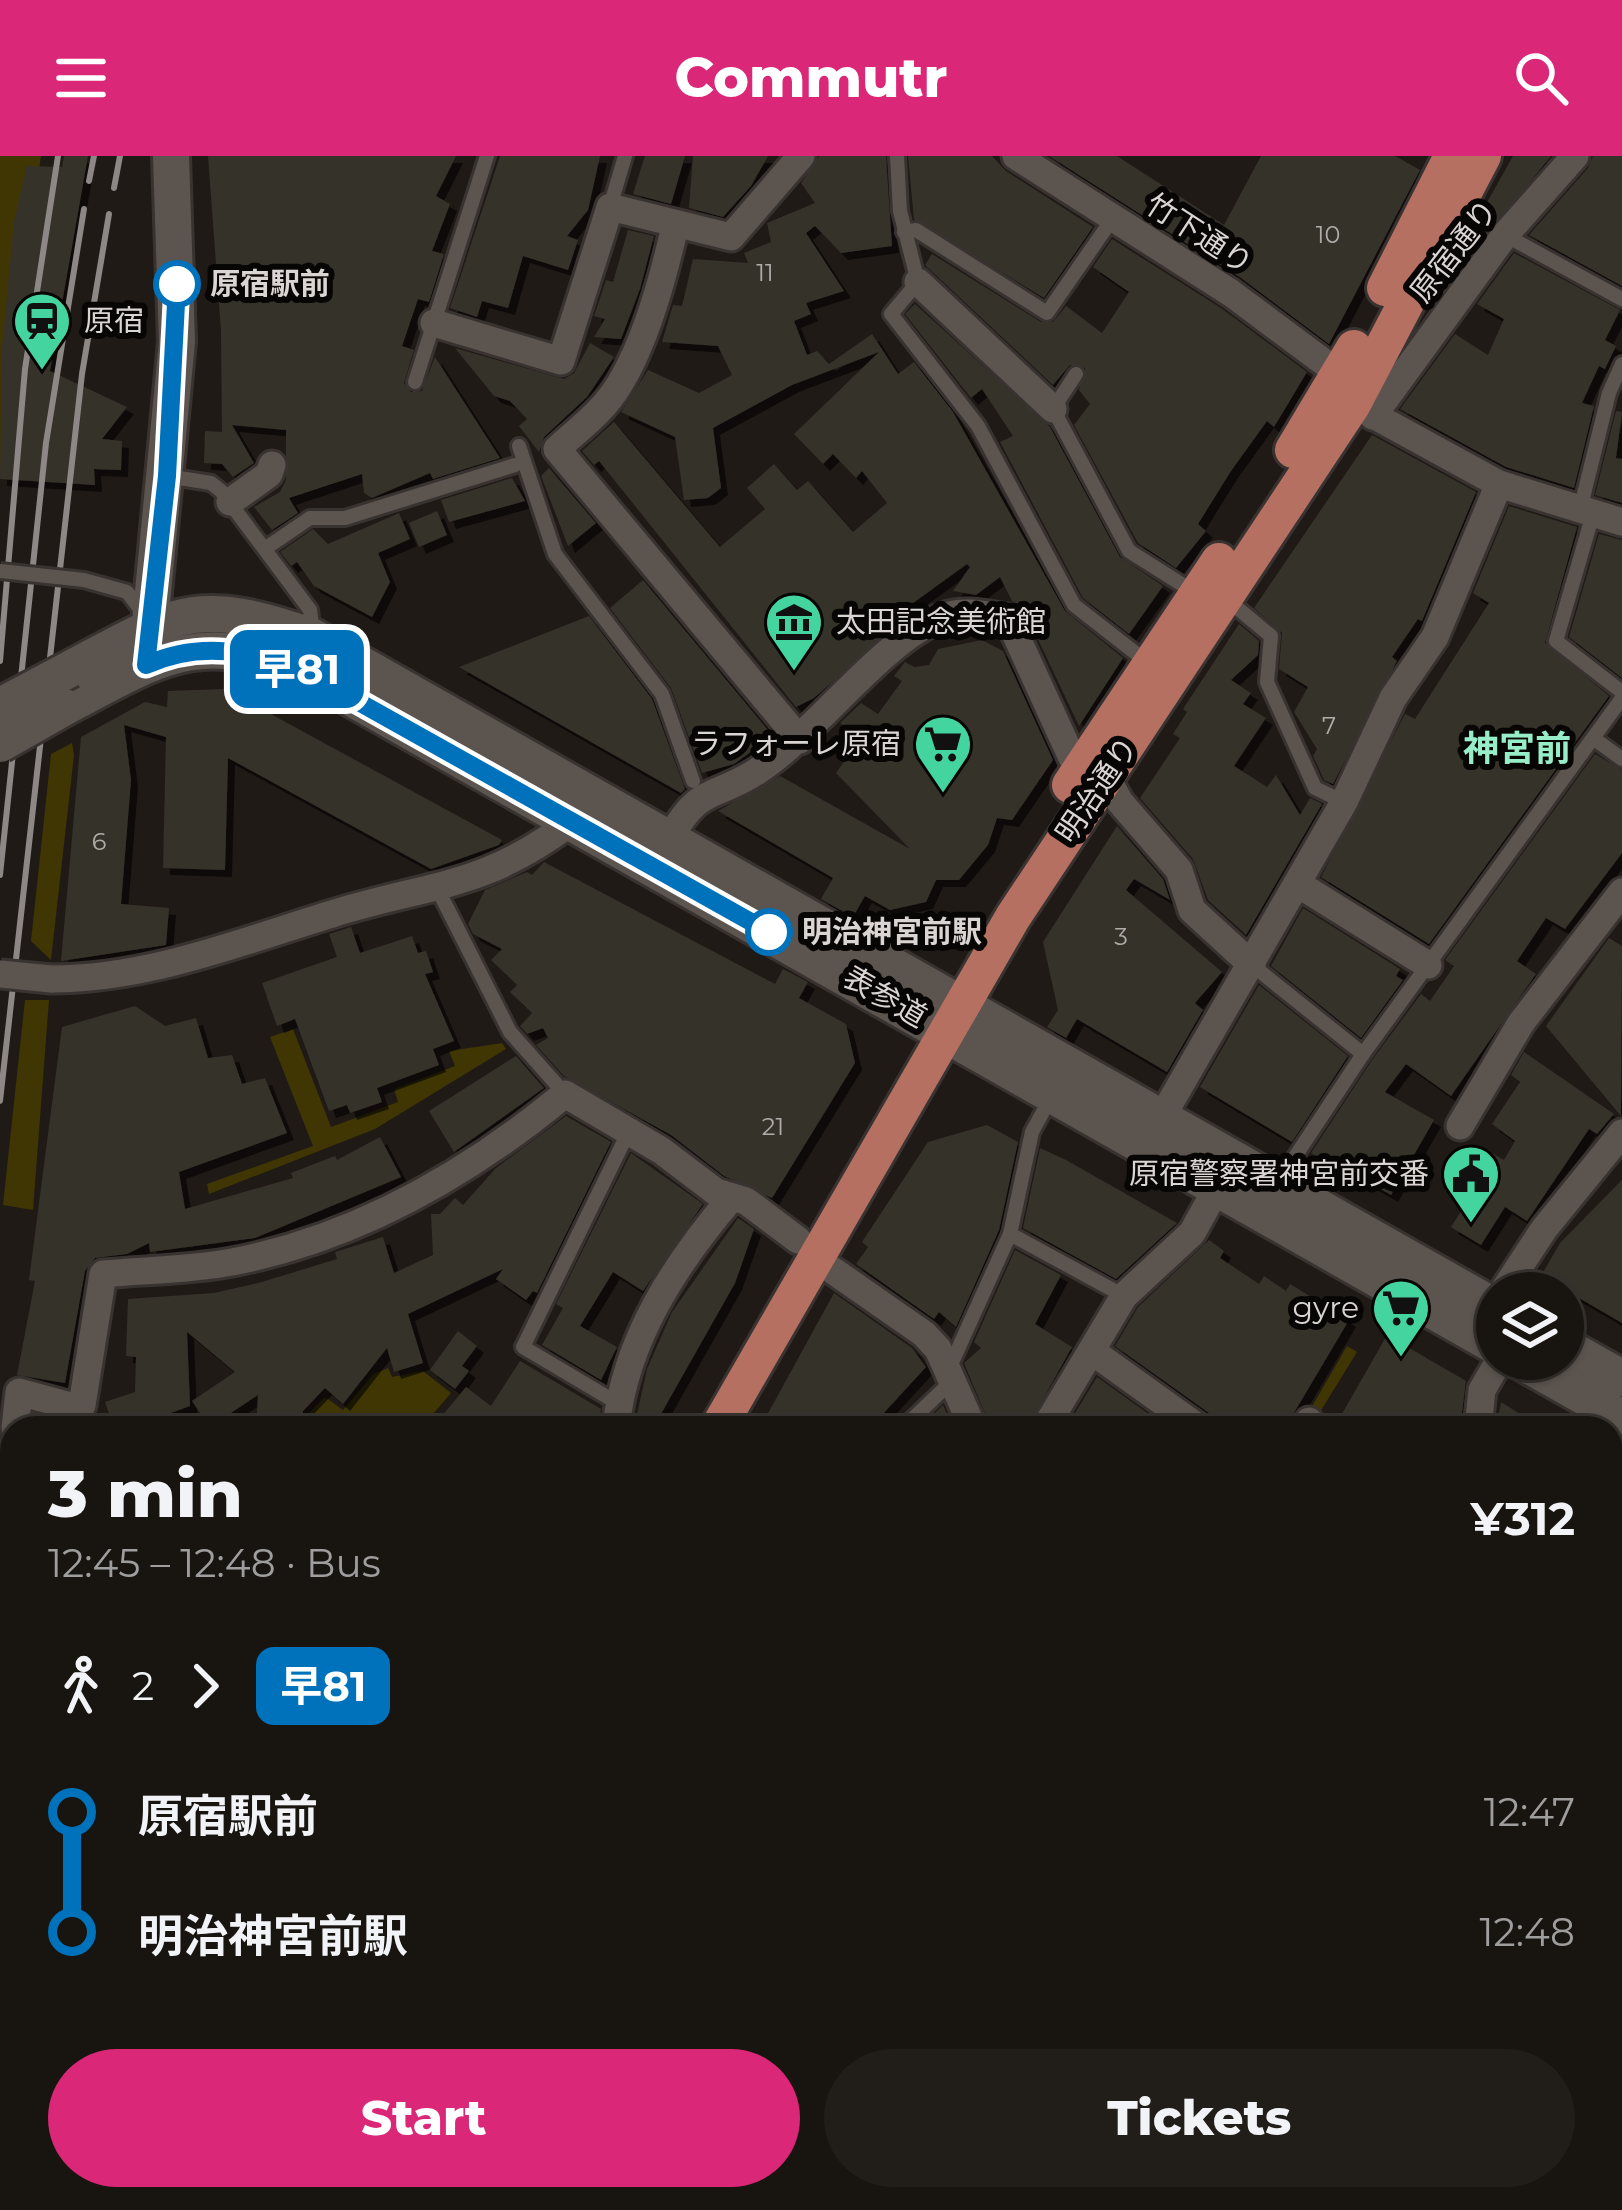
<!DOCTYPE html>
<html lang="en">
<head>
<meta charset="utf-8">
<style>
  :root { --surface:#181410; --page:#211d19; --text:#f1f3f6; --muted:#9f9e9f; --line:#363330; --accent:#db2777 }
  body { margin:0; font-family:Montserrat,"Noto Sans JP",sans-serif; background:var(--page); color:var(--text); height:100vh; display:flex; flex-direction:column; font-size:45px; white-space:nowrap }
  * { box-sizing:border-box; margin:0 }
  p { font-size:39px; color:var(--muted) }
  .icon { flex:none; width:66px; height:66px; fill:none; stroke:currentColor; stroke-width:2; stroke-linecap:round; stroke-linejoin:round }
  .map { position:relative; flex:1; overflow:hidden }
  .sheet { position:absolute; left:0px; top:1260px; width:1623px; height:795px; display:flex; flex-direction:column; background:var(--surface); border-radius:36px 36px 0 0; box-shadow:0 3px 9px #0004,0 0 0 3px var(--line) }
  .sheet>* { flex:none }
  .badge { padding:0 24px; border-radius:18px; font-size:42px; line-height:78px }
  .tools { position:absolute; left:1476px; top:1116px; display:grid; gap:24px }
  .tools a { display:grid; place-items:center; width:108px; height:108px; border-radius:50%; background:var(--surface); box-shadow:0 3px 9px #0004,0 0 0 3px var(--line); font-size:60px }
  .map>.badge { position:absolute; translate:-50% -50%; box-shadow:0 0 0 6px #fff }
  .legs { display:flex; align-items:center; gap:18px; height:132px; padding:0 48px; font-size:39px }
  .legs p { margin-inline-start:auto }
  .overview { display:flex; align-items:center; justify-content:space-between; height:204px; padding:0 48px }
  h1 { font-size:66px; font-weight:800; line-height:90px }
  .primary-button { display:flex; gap:24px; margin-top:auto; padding:24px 48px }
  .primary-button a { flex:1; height:138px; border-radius:72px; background:var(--accent); color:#fff; font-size:48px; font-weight:800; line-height:138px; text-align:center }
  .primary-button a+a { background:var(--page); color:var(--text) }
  ul { padding:0 48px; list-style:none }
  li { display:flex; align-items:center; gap:42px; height:120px; font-size:45px }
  li i { display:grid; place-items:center; width:18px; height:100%; margin:0 15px; background:currentColor }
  li i::after { content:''; width:30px; height:30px; margin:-15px; border:9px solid; border-radius:50%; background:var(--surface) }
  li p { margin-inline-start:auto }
  li:first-child i { background:linear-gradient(#0000 50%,currentColor 0) }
  li:last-child i { background:linear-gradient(currentColor 50%,#0000 0) }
  header { display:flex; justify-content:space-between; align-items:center; height:156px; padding:0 48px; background:var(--accent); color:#fff; font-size:54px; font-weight:800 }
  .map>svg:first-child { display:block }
  .green { fill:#3f3604 }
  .building { fill:#36312b; filter:url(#shadow) }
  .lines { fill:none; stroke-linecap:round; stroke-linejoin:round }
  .lane-casing { stroke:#383331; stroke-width:20 }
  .street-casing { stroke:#383331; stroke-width:33 }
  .secondary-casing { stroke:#383331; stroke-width:42 }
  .primary-casing { stroke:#383331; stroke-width:42 }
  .lane { stroke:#5b544f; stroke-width:14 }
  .street { stroke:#5b544f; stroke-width:27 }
  .secondary { stroke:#5b544f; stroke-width:36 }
  .primary { stroke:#b57061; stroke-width:36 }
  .rail { stroke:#8d8885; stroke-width:6 }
  .lane-bridge-casing { stroke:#383331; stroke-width:20; stroke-linecap:butt }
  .street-bridge-casing { stroke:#383331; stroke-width:33; stroke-linecap:butt }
  .secondary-bridge-casing { stroke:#383331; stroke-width:42; stroke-linecap:butt }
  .lane-bridge { stroke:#5b544f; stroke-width:14 }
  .street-bridge { stroke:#5b544f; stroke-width:27 }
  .secondary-bridge { stroke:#5b544f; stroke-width:36 }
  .line-1-casing { stroke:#fff; stroke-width:27 }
  .line-1 { stroke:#0072bc; stroke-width:18 }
  .stop-1-dot { fill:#fff; stroke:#0072bc; stroke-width:6 }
  .labels { text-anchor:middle; stroke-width:12; stroke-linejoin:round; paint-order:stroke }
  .number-label { font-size:24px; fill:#b1aca9 }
  .street-label { font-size:30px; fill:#dad5d3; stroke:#080605 }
  .stop-label { font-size:30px; font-weight:bold; fill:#dad5d3; stroke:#080605; text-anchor:start }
  .poi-label { font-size:30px; fill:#dad5d3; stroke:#080605; text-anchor:end }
  .quarter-label { font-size:36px; font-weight:bold; fill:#97edc7; stroke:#080605 }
</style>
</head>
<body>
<header><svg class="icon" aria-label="menu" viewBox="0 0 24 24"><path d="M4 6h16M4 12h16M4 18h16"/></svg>Commutr<svg class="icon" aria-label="search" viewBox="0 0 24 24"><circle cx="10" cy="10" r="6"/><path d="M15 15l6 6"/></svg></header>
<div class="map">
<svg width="1622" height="2054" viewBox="0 0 1622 2054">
  <defs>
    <filter id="shadow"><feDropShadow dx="7" dy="7" stdDeviation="0" flood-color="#0009"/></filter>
  </defs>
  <rect width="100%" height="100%" fill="#201a16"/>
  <g class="green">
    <polygon points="0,0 41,0 14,179 10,315 0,321"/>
    <polygon points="72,587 74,599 51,804 31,785 51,598"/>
    <polygon points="25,844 49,844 33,1054 3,1049"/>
    <polygon points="293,873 331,971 398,946 394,933 455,910 449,895 502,887 506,893 375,973 209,1038 207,1028 313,990 270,881"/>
    <polygon points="1347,1190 1357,1196 1315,1264 1307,1259"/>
    <polygon points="388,1212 392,1221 423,1215 451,1237 421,1272 307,1272 309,1257 325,1241 343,1254 373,1218"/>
    <polygon points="29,1248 101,1272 28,1272"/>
    <polygon points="12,1650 12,1797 0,1786 0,1660"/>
  </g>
  <g class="building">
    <polygon points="64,0 88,0 50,215 127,251 102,283 122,285 121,314 94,313 95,329 0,323 2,192 14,66 27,10 62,11"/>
    <polygon points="208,0 456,0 436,40 450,48 432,95 444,98 429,146 418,143 402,190 414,194 404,227 411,236 422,235 435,201 500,302 433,323 430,317 372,342 364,337 362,318 289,342 298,357 272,374 254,351 280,336 286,324 286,274 232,269 254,307 233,321 222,308 204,307 205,275 222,276 221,175"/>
    <polygon points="500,0 600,0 588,54 567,80 578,84 568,114 523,100 508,152 482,145 477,161 450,152"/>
    <polygon points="645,0 685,0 671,48 633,38"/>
    <polygon points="693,0 768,0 751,30 723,61 689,52"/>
    <polygon points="819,0 886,0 892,90 841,97 815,70 806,77 844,135 806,147 811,158 794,165 807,199 817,195 829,208 872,178 898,218 914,206 953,256 1065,455 1123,502 1079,570 1024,454 1012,445 1000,421 976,439 953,435 970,411 967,408 909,450 913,455 814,542 796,551 599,305 594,309 582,295 614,266 720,391 765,353 747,332 774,308 797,334 808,325 853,376 887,347 862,315 856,322 833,298 823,308 794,278 879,196 792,229 713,272 721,332 708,342 684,344 675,281 621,256 648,214 699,237 732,219 718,190 662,186 673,149 682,150 693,103 748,107 744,97 771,86 767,67 815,47 801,27"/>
    <polygon points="908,0 992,0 1006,15 1093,71 1044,142 914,63"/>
    <polygon points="1049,0 1117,0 1224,69 1261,0 1395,0 1420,14 1329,188 1241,122"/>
    <polygon points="1513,0 1551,0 1446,130 1442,127"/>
    <polygon points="1593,0 1622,0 1622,130 1529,79 1588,12"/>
    <polygon points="628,74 654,80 640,133 621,183 594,181 605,163 594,160 606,124 613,126"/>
    <polygon points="1112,83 1221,152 1307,216 1274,271 1267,265 1231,315 1198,368 1206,375 1176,412 1138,387 1074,269 1090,248 1079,234 1085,212 1070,209 1053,229 925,109 932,98 1041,166 1053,166 1066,150 1102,177 1129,136 1093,111"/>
    <polygon points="1514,97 1620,154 1605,184 1616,190 1605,213 1599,210 1582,247 1594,250 1574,332 1506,311 1400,253 1455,178 1488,199 1504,163 1477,148"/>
    <polygon points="915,148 1050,271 1120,401 1163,430 1129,478 1083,442 1000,286 1013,280 982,233 971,242 905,158"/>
    <polygon points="590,187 614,201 587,241 544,281 539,296 519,270 527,263 510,245 494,240 455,192 564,223 574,217"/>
    <polygon points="1616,255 1622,256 1616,302 1622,303 1622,347 1595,339"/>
    <polygon points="1372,279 1476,336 1422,465 1418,463 1392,501 1397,505 1333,628 1324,624 1313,600 1317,593 1294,556 1308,531 1279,513 1282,477 1254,452"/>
    <polygon points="549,312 596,367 568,390 541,320"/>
    <polygon points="512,322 525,345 449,366 441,344"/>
    <polygon points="1509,350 1577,371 1545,487 1609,540 1429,788 1321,721 1405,558 1415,563 1489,447 1473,437"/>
    <polygon points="437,355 447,379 419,391 409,367"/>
    <polygon points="399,357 410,383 378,397 390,426 372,461 314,430 297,406 291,410 280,396 313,373 328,388"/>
    <polygon points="1599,378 1622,384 1622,522 1569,481"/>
    <polygon points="643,424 773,580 734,608 702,617 671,532 610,452"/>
    <polygon points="589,460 652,543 685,633 681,637 459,511"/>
    <polygon points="1239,468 1259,485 1258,499 1231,524 1251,537 1243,548 1266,562 1234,610 1267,631 1276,619 1300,659 1310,642 1322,648 1246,779 1208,744 1193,703 1140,642 1180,582 1173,578 1187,556 1183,553"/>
    <polygon points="982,484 1003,495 1053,604 1012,664 997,662 988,689 959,724 936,724 926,746 890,754 865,740 853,761 821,743 833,722 718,655 780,620 910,693 836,617 861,582 840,567 861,547 878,558 902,525 894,520 905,506 914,511 929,509 938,493"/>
    <polygon points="225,533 502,684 499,689 431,713 228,602 225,714 163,712 166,581 124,569 131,624 121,748 169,752 166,789 61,805 81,581 145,546 167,551 168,535"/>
    <polygon points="1595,598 1622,614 1622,697 1565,773 1546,762 1517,805 1536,818 1451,940 1406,908 1385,936 1434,964 1391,1039 1348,1014 1343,1023 1313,1006 1316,1000 1311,997 1372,904 1421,838 1430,845 1454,810 1445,804"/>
    <polygon points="1117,670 1163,723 1170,744 1134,723 1126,734 1222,816 1195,847 1203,854 1167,916 1077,863 1066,882 1047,871 1058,854 1043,786"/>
    <polygon points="544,706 775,828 783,813 808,826 799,842 846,868 855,907 772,1042 724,1020 671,979 564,920 536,889 548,882 543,872 527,878 520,870 532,857 510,836 517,829 491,804 502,793 473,778 468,768 485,734 527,716 532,719"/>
    <polygon points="1303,752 1400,813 1396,820 1403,824 1361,882 1271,810"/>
    <polygon points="351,771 360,797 412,780 418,797 426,795 433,816 425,818 454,885 433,893 439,909 377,932 382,946 350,957 347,949 329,955 295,863 277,870 262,827 337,801 329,778"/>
    <polygon points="1609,782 1622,790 1621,960 1546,870"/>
    <polygon points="1259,829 1348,900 1292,986 1200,931"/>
    <polygon points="135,850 165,870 196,862 208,902 232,899 242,928 265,922 287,977 179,1016 185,1053 293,1022 291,1017 335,1000 337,1004 380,981 401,1021 255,1082 150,1096 149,1087 127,1098 95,1102 85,1115 65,1227 17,1219 35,1125 29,1124 62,871"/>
    <polygon points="1524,896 1614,958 1597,978 1589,973 1527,1065 1505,1051 1481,1089 1451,1071 1476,1032 1458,1020 1478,989 1504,1004 1515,985 1492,968 1520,926 1511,919"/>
    <polygon points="516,900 544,932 454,996 429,955"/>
    <polygon points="566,960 611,986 537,1137 533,1135 526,1144 496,1123 503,1113 408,1158 423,1207 394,1216 387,1192 343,1248 325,1232 303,1255 302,1272 256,1272 258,1239 210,1271 192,1245 235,1216 187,1176 190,1250 154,1263 157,1272 133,1272 130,1263 113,1269 105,1246 135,1236 136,1201 126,1200 128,1143 214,1137 262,1126 337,1103 335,1096 383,1081 394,1117 433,1099 431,1058 440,1058 455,1042 463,1049 496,1012"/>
    <polygon points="987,969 1018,986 999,1074 956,1171 939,1156 934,1163 856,1108 868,1091 862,1086 928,986"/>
    <polygon points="1040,992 1066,1004 1177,1067 1116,1123 1023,1072"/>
    <polygon points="631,997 703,1048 643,1135 613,1116 580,1170 617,1191 601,1224 542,1189 563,1152 556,1148"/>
    <polygon points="1622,1024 1622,1167 1541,1120 1560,1087"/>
    <polygon points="738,1062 754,1073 735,1127 653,1272 634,1272 647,1213 672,1156"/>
    <polygon points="1209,1084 1224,1095 1220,1102 1259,1128 1264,1120 1286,1135 1290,1128 1349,1164 1285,1272 1217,1272 1209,1257 1115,1190 1138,1151"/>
    <polygon points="1015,1094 1061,1119 1035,1168 1072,1191 1027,1272 991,1272 964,1207 981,1192 974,1186"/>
    <polygon points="834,1137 912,1192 926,1211 870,1272 760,1272"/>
    <polygon points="458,1175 477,1190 462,1210 469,1215 455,1233 430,1214"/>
    <polygon points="1387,1179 1466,1225 1460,1272 1334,1272"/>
    <polygon points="520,1205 601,1253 598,1272 432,1272 466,1231 491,1250"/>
    <polygon points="1097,1221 1168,1272 1066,1272"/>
    <polygon points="1501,1246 1543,1272 1496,1272"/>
    <polygon points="943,1249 953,1272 919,1272"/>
  </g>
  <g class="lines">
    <g class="lane-casing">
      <g id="lane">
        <polyline points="897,0 900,55 918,126 891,158 978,270 1074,449 1147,506"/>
        <polyline points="610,51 625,0"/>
        <polyline points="904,76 916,74 1047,157 1113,62"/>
        <polyline points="1505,79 1622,143"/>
        <polyline points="1076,218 1053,253 1129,395 1197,438"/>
        <polyline points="415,226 487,0"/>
        <polyline points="519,290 555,398 662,538 693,625"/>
        <polyline points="167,320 211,327 221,335 310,454 313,477"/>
        <polyline points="1580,354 1609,237 1622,208"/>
        <polyline points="1593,358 1556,485 1622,536"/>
        <polyline points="266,392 310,362 345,362 515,309"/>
        <polyline points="84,424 127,436 144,458"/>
        <polyline points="1229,445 1271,480 1267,526 1315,632 1344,646"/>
        <polyline points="1593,582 1622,603"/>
        <polyline points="438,734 510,876 565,938"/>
        <polyline points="1252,809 1363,898"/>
        <polyline points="1279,1025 1363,898 1622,542"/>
        <polyline points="1010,1078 1124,1140"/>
        <polyline points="949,1213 1010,1078 1032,976 1050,943"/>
        <polyline points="619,1248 523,1191 629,975"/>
        <polyline points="903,1272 951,1226"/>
        <polyline points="726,2043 744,2054"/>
        <polyline points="997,2043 1006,2054"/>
        <polyline points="633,2054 651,2043"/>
        <polyline points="946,2054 959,2043"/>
        <polyline points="1049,2054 1065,2043"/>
      </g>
    </g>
    <g class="street-casing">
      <g id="street">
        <polyline points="1016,0 1231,137 1341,219 1353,248 1499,328 1622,366"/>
        <path d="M675 70C663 123 641 206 606 247 592 264 573 278 557 293L800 584"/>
        <polyline points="918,126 1053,253"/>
        <polyline points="434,167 561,205 610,51 731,81 801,0"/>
        <polyline points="1373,260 1505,79 1575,0"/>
        <polyline points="230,346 269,318 272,309"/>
        <polyline points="1105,619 1120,646 1179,714 1192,754 1252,809"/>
        <path d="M670 682C700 629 711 644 756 616 817 577 880 485 943 461 964 453 986 459 1008 462L1078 615"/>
        <polyline points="1298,728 1428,809"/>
        <path d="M51 823C149 823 243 785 335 757 433 727 484 732 571 666"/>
        <polyline points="1163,959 1344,646 1393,542 1435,481 1499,328"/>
        <polyline points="1460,970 1521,867 1622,736"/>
        <polyline points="815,1102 924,1178 938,1193 973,1272"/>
        <polyline points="1502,1137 1544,1073 1622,977"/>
        <polyline points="1093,1196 1199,1272"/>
        <path d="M15 1272 19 1236 78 1252 82 1249 103 1118C146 1114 190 1114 232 1106 357 1082 467 1019 565 938L662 995 716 1036 746 1045 798 1084"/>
        <path d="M616 1272C625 1183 676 1107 732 1041"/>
        <polyline points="1045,1272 1124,1140 1192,1077 1217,1032"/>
        <polyline points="1305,1272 1309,1265"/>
        <polyline points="1478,1272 1482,1234 1500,1203"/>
        <polyline points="1611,1315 1622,1295"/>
        <polyline points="0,1364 12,1297"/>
        <polyline points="1611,1503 1622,1510"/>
        <polyline points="0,1533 12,1538"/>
        <polyline points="0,1993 12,1995"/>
        <polyline points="1479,2043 1488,2054"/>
        <polyline points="471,2054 490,2043"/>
        <polyline points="804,2054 812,2043"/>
      </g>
    </g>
    <g class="secondary-casing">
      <g id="secondary">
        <polyline points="148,488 177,186 171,0"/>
        <path d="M70 513C175 457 195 439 313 481L1497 1152"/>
        <path d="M65 551C163 500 197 472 307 517L1497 1191"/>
        <polyline points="1563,1189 1622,1222"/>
        <polyline points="1517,1203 1622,1262"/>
      </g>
    </g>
    <g class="primary-casing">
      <g id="primary">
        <polyline points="1385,132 1452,0"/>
        <polyline points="1293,294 1354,192"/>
        <polyline points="1070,629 1219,405"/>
        <polyline points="718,1272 1013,761 1353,248 1483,0"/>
        <polyline points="201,2054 209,2043"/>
        <polyline points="233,2054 240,2043"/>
      </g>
    </g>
    <use href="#lane" class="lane"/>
    <use href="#street" class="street"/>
    <use href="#secondary" class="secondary"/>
    <use href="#primary" class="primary"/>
    <g class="rail">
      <polyline points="89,25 94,0"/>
      <polyline points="114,32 120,0"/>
      <polyline points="0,505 25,213 58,0"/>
      <polyline points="0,719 46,287 84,53"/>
      <polyline points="0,945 82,218 109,58"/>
    </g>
    <g class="lane-bridge-casing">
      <polyline id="lane-bridge" points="0,415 84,424"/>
    </g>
    <g class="street-bridge-casing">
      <polyline id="street-bridge" points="0,818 51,823"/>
    </g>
    <g class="secondary-bridge-casing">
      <g id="secondary-bridge">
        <polyline points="0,550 70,513"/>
        <polyline points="0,588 65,551"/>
      </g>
    </g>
    <use href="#lane-bridge" class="lane-bridge"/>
    <use href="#street-bridge" class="street-bridge"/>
    <use href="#secondary-bridge" class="secondary-bridge"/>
  </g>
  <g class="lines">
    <g class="line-1-casing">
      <path id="line-1" d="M177 128 167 320 146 509C202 484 251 495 307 517L769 776"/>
    </g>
    <use href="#line-1" class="line-1"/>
  </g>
  <defs>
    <g id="station-pin" transform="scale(3)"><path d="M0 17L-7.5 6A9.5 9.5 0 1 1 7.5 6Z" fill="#44d49f" stroke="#080605"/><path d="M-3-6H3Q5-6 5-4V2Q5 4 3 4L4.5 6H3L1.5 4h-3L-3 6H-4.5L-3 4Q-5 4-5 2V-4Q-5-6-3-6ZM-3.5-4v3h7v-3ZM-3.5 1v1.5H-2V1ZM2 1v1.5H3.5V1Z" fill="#111"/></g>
    <g id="museum-pin" transform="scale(3)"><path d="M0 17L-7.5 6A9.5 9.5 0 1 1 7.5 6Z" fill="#44d49f" stroke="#080605"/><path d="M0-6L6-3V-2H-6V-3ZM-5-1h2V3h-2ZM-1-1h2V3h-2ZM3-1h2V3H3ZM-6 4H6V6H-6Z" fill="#111"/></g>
    <g id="supermarket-pin" transform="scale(3)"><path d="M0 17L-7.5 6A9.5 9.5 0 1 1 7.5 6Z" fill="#44d49f" stroke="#080605"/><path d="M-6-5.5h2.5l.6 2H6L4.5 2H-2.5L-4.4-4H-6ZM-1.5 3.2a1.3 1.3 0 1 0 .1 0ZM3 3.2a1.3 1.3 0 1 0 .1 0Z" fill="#111"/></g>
    <g id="civic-pin" transform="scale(3)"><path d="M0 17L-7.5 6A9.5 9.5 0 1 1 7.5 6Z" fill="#44d49f" stroke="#080605"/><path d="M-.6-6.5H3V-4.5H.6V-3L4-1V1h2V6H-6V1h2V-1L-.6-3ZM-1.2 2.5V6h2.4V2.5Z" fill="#111"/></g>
  </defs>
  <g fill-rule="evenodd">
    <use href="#station-pin" x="42" y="165"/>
    <use href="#museum-pin" x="794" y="466"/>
    <use href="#supermarket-pin" x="943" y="588"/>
    <use href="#civic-pin" x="1471" y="1018"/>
    <use href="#supermarket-pin" x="1401" y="1152"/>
  </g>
  <g class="stop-1-dot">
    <circle cx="177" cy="128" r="21"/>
    <circle cx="769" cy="776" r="21"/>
  </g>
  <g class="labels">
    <g class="number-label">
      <text x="1328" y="87">10</text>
      <text x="765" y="125">11</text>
      <text x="1329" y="578">7</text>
      <text x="99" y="694">6</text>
      <text x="1121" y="789">3</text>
      <text x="773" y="979">21</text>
    </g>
    <g class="street-label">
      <text transform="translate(1199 78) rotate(33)" y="10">竹下通り</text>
      <text transform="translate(1454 95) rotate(-52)" y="10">原宿通り</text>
      <text transform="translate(1097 634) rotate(-56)" y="10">明治通り</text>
      <text transform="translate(885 841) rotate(30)" y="10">表参道</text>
    </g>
    <g class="stop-label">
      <text x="210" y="138">原宿駅前</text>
      <text x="802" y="786">明治神宮前駅</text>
    </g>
    <g class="poi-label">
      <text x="84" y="175" text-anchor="start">原宿</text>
      <text x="836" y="476" text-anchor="start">太田記念美術館</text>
      <text x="901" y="598">ラフォーレ原宿</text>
      <text x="1429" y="1028">原宿警察署神宮前交番</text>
      <text x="1359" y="1162">gyre</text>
    </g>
    <g class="quarter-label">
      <text x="1517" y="605">神宮前</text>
    </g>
  </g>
</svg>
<div class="tools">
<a><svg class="icon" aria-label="layers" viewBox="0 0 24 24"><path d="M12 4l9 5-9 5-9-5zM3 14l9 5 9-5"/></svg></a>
</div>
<b class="badge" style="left:297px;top:513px;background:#0072bc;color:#fff">早81</b>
<section class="sheet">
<div class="overview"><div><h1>3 min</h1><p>12:45 – 12:48 · Bus</p></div><b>¥312</b></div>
<div class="legs"><svg class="icon" aria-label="walk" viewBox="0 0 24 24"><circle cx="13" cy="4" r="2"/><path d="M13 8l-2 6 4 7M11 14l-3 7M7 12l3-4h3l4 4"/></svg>2<svg class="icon" aria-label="forward" viewBox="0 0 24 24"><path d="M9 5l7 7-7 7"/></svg><b class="badge" style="background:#0072bc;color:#fff">早81</b></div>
<ul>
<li><i style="color:#0072bc"></i><b>原宿駅前</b><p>12:47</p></li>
<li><i style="color:#0072bc"></i><b>明治神宮前駅</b><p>12:48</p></li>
</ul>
<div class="primary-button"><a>Start</a><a>Tickets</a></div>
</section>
</div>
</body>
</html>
